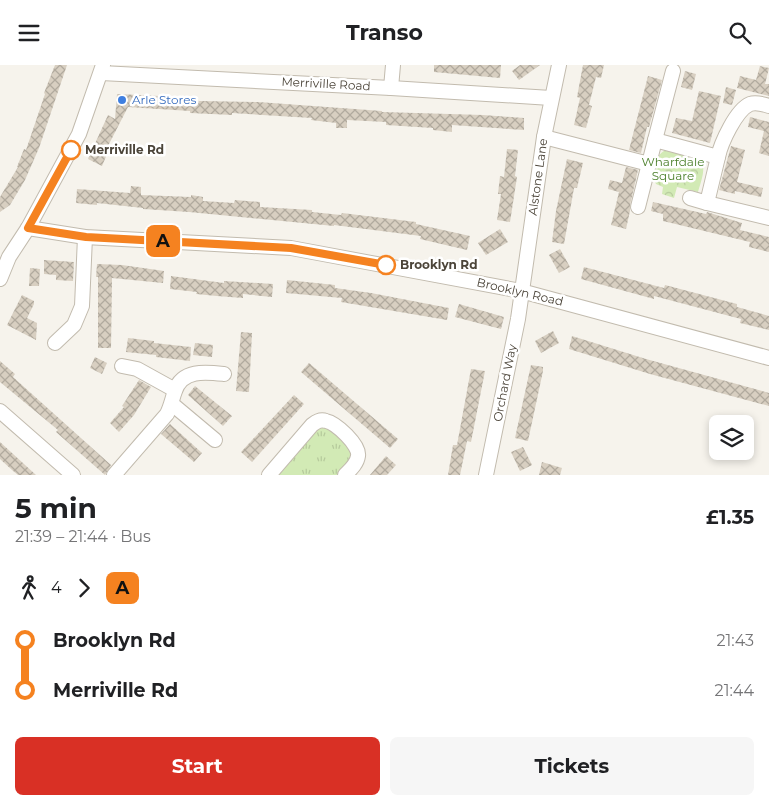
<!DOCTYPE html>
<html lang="en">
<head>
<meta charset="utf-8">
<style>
  :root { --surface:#fff; --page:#f6f6f6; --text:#202124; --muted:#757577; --accent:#d93025 }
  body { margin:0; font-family:Montserrat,sans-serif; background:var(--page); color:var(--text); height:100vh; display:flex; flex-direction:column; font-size:19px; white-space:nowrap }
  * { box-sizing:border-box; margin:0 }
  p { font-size:16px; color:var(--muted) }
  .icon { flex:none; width:28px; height:28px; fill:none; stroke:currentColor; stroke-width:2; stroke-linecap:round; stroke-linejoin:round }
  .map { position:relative; height:410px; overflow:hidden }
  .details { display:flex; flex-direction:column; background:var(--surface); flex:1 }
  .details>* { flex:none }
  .badge { padding:0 10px; border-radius:8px; font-size:18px; line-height:32px }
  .buttons { position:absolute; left:709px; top:350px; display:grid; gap:10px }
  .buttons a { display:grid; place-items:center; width:45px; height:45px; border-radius:8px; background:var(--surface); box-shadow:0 2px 8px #0003; font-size:25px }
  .map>.badge { position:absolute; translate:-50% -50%; box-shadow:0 0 0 2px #fff }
  .legs { display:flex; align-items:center; gap:8px; height:55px; padding:0 15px; font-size:16px }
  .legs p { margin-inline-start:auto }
  .summary { display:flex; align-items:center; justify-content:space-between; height:85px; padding:0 15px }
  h1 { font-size:28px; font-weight:700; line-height:38px }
  .button { display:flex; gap:10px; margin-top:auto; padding:10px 15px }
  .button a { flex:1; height:58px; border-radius:8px; background:var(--accent); color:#fff; font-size:20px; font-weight:700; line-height:58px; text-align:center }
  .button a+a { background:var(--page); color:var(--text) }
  ul { padding:0 15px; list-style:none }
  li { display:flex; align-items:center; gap:18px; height:50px; font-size:19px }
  li i { display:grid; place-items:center; width:8px; height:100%; margin:0 6px; background:currentColor }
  li i::after { content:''; width:12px; height:12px; margin:-6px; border:4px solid; border-radius:50%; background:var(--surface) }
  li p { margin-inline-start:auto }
  li:first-child i { background:linear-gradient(#0000 50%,currentColor 0) }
  li:last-child i { background:linear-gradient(currentColor 50%,#0000 0) }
  header { display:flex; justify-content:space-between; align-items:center; height:65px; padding:0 15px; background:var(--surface); font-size:22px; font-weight:700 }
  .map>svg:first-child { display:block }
  .grass { fill:url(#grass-tufts) }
  .forest { fill:url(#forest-crowns) }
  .building { fill:url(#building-cross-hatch) }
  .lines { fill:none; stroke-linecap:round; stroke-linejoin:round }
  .minor-casing { stroke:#c2bbae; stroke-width:16 }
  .minor { stroke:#fff; stroke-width:14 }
  .line-1-casing { stroke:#fff; stroke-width:11 }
  .line-1 { stroke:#f58220; stroke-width:8 }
  .shop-dot { fill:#3f7fe0; stroke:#fff; stroke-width:2 }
  .stop-1-dot { fill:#fff; stroke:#f58220; stroke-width:2.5 }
  .labels { text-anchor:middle; stroke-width:5; stroke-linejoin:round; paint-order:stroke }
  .street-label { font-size:12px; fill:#4b4439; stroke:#fff }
  .shop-label { font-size:12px; fill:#366cbe; stroke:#fff; text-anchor:start }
  .stop-label { font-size:12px; font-weight:bold; fill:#4b4439; stroke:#fff; text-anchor:start }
  .park-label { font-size:12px; fill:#4a7f2a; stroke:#fff }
</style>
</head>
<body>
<header><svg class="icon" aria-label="menu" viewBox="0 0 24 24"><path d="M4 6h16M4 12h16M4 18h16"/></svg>Transo<svg class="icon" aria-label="search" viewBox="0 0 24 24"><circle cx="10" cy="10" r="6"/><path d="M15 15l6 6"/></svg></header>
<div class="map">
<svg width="769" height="410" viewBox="0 0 769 410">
  <defs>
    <pattern id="grass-tufts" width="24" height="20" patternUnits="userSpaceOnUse" patternTransform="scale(1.25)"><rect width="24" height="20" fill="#d2eab5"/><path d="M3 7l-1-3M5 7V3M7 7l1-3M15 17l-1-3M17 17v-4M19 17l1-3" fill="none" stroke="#b6ca9c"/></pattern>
    <pattern id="forest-crowns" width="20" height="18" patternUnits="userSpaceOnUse" patternTransform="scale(1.25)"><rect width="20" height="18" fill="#d2eab5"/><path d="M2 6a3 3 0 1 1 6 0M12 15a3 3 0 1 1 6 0" fill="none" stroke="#b6ca9c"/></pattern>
    <pattern id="building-cross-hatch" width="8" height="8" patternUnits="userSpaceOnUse" patternTransform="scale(1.25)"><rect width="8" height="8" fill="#d8cfc1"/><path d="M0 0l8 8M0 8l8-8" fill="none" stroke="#b1aa9e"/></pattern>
  </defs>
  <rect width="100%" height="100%" fill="#f6f3ec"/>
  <polygon class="grass" points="317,356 357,382 345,410 275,410"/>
  <path class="forest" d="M669 84 700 93C707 103 701 116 698 127L677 122 674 133 662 129 663 122 656 119 652 111C655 100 656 87 669 84Z"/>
  <g class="building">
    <polygon points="55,0 67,0 39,83 25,115 10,140 0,147 0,132 18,102 17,102 24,84 26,85 45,29 44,28"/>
    <polygon points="434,0 501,0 500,13 434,7"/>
    <polygon points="520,0 540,0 519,15 512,6"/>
    <polygon points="583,0 604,0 601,13 596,12 589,40 592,41 586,63 574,60 580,33 577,32"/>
    <polygon points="760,1 769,3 765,19 769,19 769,31 737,23 740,11 756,15"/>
    <polygon points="685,6 696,9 692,25 681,22"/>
    <polygon points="648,11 662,15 649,62 647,62 641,88 629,85"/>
    <polygon points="726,22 736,25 732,40 723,38"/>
    <polygon points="699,26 721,31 710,78 672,68 676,53 692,56"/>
    <polygon points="117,29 160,31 160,33 200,36 258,37 382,46 382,47 483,50 524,53 524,65 452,60 452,67 433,65 433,63 386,60 386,57 347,55 347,63 336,63 336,58 311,55 312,53 232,48 232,50 190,48 190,46 128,42 108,81 110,82 102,101 88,94 108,50 115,54"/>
    <polygon points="750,52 769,57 769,91 759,88 764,66 748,62"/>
    <polygon points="731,81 745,85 737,117 763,123 761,132 735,126 735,129 719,125"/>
    <polygon points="507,84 518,85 515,111 517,112 510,157 497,155 501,129 498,129 500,111 504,112"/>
    <polygon points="567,94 583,98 577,123 574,123 564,179 552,177 556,146"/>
    <polygon points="626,102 638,105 630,140 630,146 626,164 611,160 619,127 608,124 610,115 622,118"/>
    <polygon points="131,121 141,122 141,130 191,132 191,130 203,132 203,136 234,138 235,135 260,137 260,142 312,145 312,147 341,150 342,148 416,157 416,159 470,171 467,185 420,174 421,171 334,160 334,161 189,147 143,144 143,143 97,138 97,140 76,138 77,124 130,128"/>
    <polygon points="653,137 706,149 707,147 742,158 740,165 769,172 769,187 749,182 750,177 663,156 663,149 651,146"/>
    <polygon points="500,164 508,177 486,190 478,178"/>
    <polygon points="560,184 570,202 559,208 549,190"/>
    <polygon points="44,195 74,197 73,216 56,215 56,210 44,209"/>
    <polygon points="97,199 122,200 164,206 163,218 112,213 111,283 98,283 98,212 96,212"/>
    <polygon points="584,202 664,223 665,220 737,239 737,242 769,251 769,265 740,258 741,254 654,231 654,234 581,214"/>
    <polygon points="30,203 40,204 39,221 29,221"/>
    <polygon points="171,211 224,218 224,216 273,219 272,232 243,229 243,233 217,231 196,229 197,227 170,224"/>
    <polygon points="287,215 335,220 335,223 371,228 449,243 447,255 341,237 342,233 286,228"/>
    <polygon points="22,230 34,236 34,239 27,253 37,258 36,275 7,260"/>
    <polygon points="459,239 504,252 501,264 455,252"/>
    <polygon points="553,266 559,278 541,288 535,276"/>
    <polygon points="241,267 252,268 249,327 236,326"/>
    <polygon points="572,271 646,294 769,328 769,341 650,309 569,284"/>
    <polygon points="128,273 154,276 154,278 191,282 190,296 156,292 156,290 126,287"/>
    <polygon points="195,278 213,280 212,292 193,290"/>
    <polygon points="95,292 107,298 102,309 90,303"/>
    <polygon points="0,296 15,309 13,312 111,400 105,410 56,367 58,365 0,317"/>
    <polygon points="309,298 398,374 390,383 301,307"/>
    <polygon points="531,300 543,302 543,306 528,376 515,373"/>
    <polygon points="471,304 485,306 471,377 467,376 460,410 448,410 453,380 457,380"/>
    <polygon points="139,315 151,322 134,350 119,367 110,358 124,342 122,341"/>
    <polygon points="195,321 232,351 223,361 188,330"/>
    <polygon points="294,330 304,339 252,397 241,387"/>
    <polygon points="170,359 202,388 194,397 161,369"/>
    <polygon points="0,377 36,410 18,410 12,405 0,394"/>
    <polygon points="523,382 532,400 520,406 511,387"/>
    <polygon points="386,391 396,400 387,410 370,410"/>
    <polygon points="542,397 562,403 560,410 539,410"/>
  </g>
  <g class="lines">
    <g class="minor-casing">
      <g id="minor">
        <polyline points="101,8 391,23 551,33"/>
        <polyline points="391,23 393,0"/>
        <polyline points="544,72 649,99"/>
        <polyline points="655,75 673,6"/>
        <path d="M718 92C721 78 736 45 750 39 756 37 763 39 769 41"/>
        <polyline points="707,138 769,153"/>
        <polyline points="638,142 655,75 718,92 707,138 690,133"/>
        <polyline points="28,163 85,172 291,183 521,226 769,293"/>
        <polyline points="0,214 9,192 28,163 79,69 103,0"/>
        <polyline points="55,278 74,260 82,241 85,172"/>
        <polyline points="122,301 137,304 175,325"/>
        <polyline points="172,339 215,375"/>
        <polyline points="0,346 73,410"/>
        <path d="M114 410 167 349C171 341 172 334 175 326 182 304 206 307 224 309"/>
        <path d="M269 410 312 360C316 357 320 354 326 356 336 358 360 380 358 391 357 399 350 405 345 410"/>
        <polyline points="486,410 518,254 544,72 559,0"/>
      </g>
    </g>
    <use href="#minor" class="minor"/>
  </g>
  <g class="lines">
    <g class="line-1-casing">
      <polyline id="line-1" points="71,85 28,163 86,172 291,183 386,200"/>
    </g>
    <use href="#line-1" class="line-1"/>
  </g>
  <circle class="shop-dot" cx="122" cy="35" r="5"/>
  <g class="stop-1-dot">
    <circle cx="71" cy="85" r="9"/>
    <circle cx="386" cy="200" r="9"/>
  </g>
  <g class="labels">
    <g class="street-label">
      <text transform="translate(326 19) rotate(3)" y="4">Merriville Road</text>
      <text transform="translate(538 112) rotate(-82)" y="4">Alstone Lane</text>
      <text transform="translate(520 227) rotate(13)" y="4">Brooklyn Road</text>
      <text transform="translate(505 318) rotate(-79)" y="4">Orchard Way</text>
    </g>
    <g class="shop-label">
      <text x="132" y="39">Arle Stores</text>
    </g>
    <g class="stop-label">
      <text x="85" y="89">Merriville Rd</text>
      <text x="400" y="204">Brooklyn Rd</text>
    </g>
    <g class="park-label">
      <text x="673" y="101">Wharfdale<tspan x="673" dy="14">Square</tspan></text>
    </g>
  </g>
</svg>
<div class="buttons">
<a><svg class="icon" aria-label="layers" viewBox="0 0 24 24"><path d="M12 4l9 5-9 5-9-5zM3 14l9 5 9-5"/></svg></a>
</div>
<b class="badge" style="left:163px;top:176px;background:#f58220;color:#111">A</b>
</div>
<section class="details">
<div class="summary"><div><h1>5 min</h1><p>21:39 – 21:44 · Bus</p></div><b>£1.35</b></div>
<div class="legs"><svg class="icon" aria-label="walk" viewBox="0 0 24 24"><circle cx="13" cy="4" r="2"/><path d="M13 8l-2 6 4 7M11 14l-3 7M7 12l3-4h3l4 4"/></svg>4<svg class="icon" aria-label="forward" viewBox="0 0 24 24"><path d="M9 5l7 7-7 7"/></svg><b class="badge" style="background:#f58220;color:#111">A</b></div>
<ul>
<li><i style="color:#f58220"></i><b>Brooklyn Rd</b><p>21:43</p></li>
<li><i style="color:#f58220"></i><b>Merriville Rd</b><p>21:44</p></li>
</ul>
<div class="button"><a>Start</a><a>Tickets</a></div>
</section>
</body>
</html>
